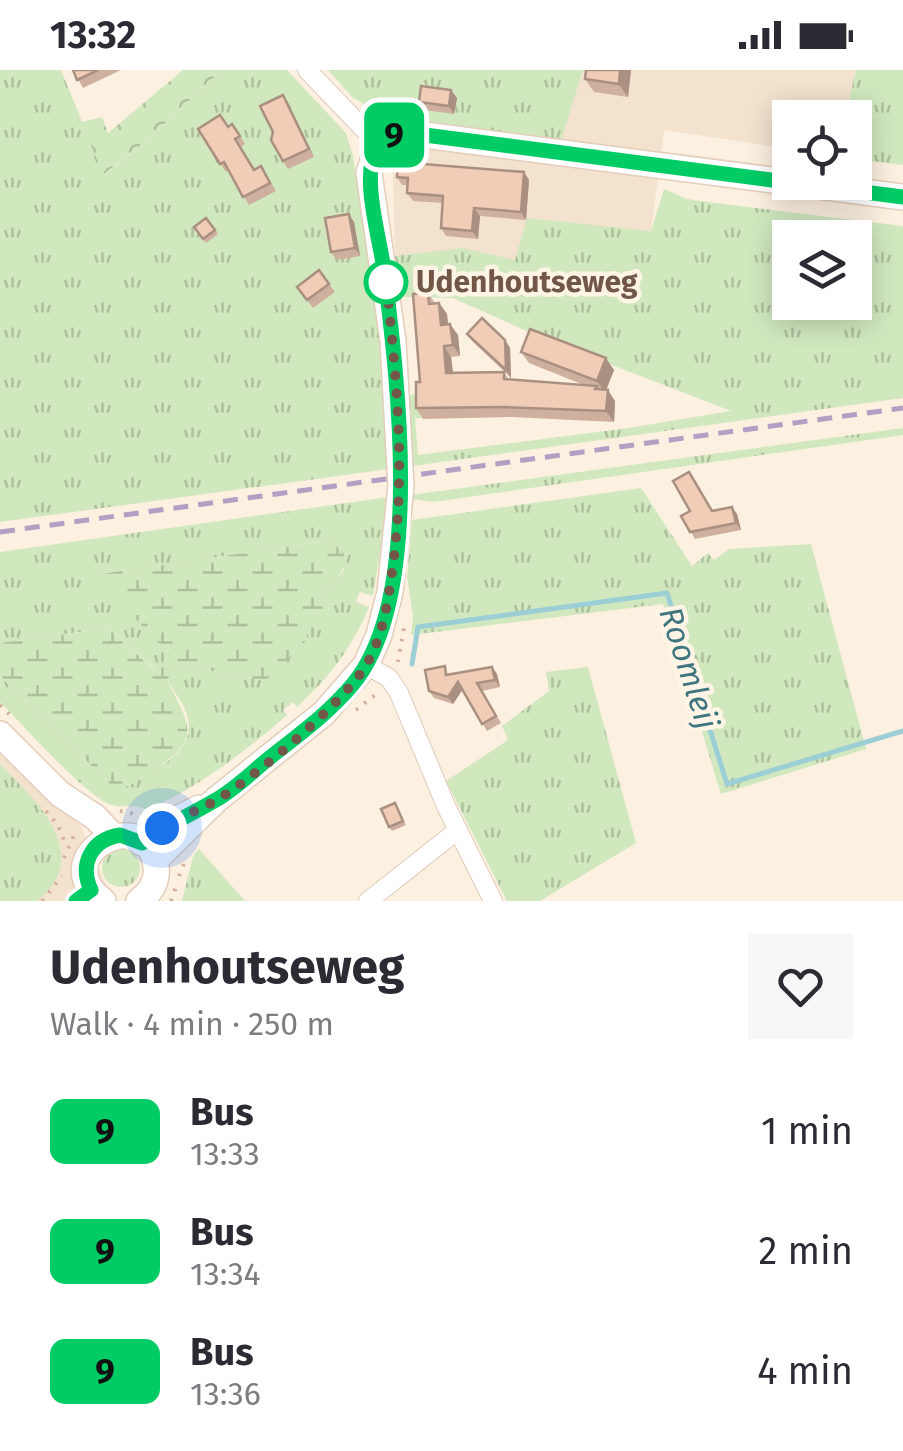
<!DOCTYPE html>
<html lang="en">
<head>
<meta charset="utf-8">
<style>
  :root { --surface:#fff; --page:#f7f7f7; --text:#2b2b33; --muted:#7c7c81 }
  body { margin:0; font-family:"Fira Sans",sans-serif; background:var(--page); color:var(--text); height:100vh; display:flex; flex-direction:column; font-size:38px; white-space:nowrap }
  * { box-sizing:border-box; margin:0 }
  p { font-size:32px; color:var(--muted) }
  .icon { flex:none; width:55px; height:55px; fill:none; stroke:currentColor; stroke-width:2; stroke-linecap:round; stroke-linejoin:round }
  .map { position:relative; height:831px; overflow:hidden }
  .side { display:flex; flex-direction:column; background:var(--surface); flex:1 }
  .side>* { flex:none }
  .badge { padding:0 20px; border-radius:15px; font-size:35px; line-height:65px }
  .buttons { position:absolute; left:772px; top:30px; display:grid; gap:20px }
  .buttons a { display:grid; place-items:center; width:100px; height:100px; border-radius:0px; background:var(--surface); box-shadow:0 5px 25px #0003; font-size:50px }
  .you { position:absolute; width:50px; height:50px; margin:-25px; border:8px solid #fff; border-radius:50%; background:#1a73e8; box-shadow:0 0 0 15px #1a73e833 }
  .map>.badge { position:absolute; translate:-50% -50%; box-shadow:0 0 0 5px #fff }
  .round { display:grid; place-items:center; flex:none; width:105px; height:105px; border-radius:0px; background:var(--page) }
  .headline { display:flex; align-items:center; justify-content:space-between; height:170px; padding:0 50px }
  h1 { font-size:48px; font-weight:700; line-height:75px }
  ul { padding:0; list-style:none }
  li { display:flex; align-items:center; gap:30px; height:120px; padding:0 50px }
  li div { flex:1 }
  li b { display:block; font-size:38px }
  li em { font-style:normal }
  li .badge { min-width:110px; font-weight:700; text-align:center }
  .status { display:flex; justify-content:space-between; align-items:center; height:70px; padding:0 50px; background:var(--surface); direction:ltr }
  .status svg { height:28px; fill:currentColor }
  .map>svg:first-child { display:block }
  .residential { fill:#f3e2ce }
  .grass { fill:url(#grass-tufts); fill-rule:evenodd }
  .forest { fill:url(#forest-crowns) }
  .wetland { fill:url(#wetland-marsh) }
  .lines { fill:none; stroke-linecap:round; stroke-linejoin:round }
  .stream { stroke:#9cced6; stroke-width:5 }
  .street-casing { stroke:#dfccbc; stroke-width:20 }
  .secondary-casing { stroke:#e4cdba; stroke-width:28 }
  .path { stroke:#d5b19c; stroke-width:4; stroke-dasharray:2.5 8; stroke-linecap:butt }
  .street { stroke:#fff; stroke-width:18 }
  .secondary { stroke:#fff; stroke-width:25 }
  .rail { stroke:#b2a0c4; stroke-width:5; stroke-dasharray:15 10; stroke-linecap:butt }
  .wall { fill:#cfb09e }
  .shaded-wall { fill:#a99081 }
  .building { fill:#f1cdb8; stroke:#a99081; stroke-width:2.5 }
  .line-casing { stroke:#fff; stroke-width:22 }
  .line { stroke:#0c6; stroke-width:15 }
  .walk { stroke:#725648; stroke-width:10; stroke-dasharray:0 18 }
  .stop-dot { fill:#fff; stroke:#0c6; stroke-width:5 }
  .labels { text-anchor:middle; stroke-width:9; stroke-linejoin:round; paint-order:stroke }
  .stop-label { font-size:30px; font-weight:bold; fill:#725648; stroke:#fff4e6; text-anchor:start }
  .water-label { font-size:32px; font-style:italic; fill:#3f757f; stroke:#fff4e6 }
</style>
</head>
<body>
<div class="status"><b>13:32</b><svg viewBox="0 0 49 12"><path d="M0 12V9h3v3zM5 12V6h3v6zM10 12V3h3v9zM15 12V0h3v12zM26 1h20v11H26zM47 4h2v5h-2z"/></svg></div>
<div class="map">
<svg width="903" height="831" viewBox="0 0 903 831">
  <defs>
    <pattern id="grass-tufts" width="24" height="20" patternUnits="userSpaceOnUse" patternTransform="scale(2.5)"><rect width="24" height="20" fill="#d1e8bf"/><path d="M3 7l-1-3M5 7V3M7 7l1-3M15 17l-1-3M17 17v-4M19 17l1-3" fill="none" stroke="#aebf9d"/></pattern>
    <pattern id="forest-crowns" width="20" height="18" patternUnits="userSpaceOnUse" patternTransform="scale(2.5)"><rect width="20" height="18" fill="#d1e8bf"/><path d="M2 6a3 3 0 1 1 6 0M12 15a3 3 0 1 1 6 0" fill="none" stroke="#aebf9d"/></pattern>
    <pattern id="wetland-marsh" width="20" height="14" patternUnits="userSpaceOnUse" patternTransform="scale(2.5)"><rect width="20" height="14" fill="#d1e8bf"/><path d="M1 5h8M5 5V1M11 12h8M15 12V8" fill="none" stroke="#aebf9d"/></pattern>
  </defs>
  <rect width="100%" height="100%" fill="#fcf0e0"/>
  <g class="residential">
    <polygon points="581,0 864,0 848,47 790,48 790,79 664,60 651,162 527,148 516,190 395,186 391,37"/>
    <polygon points="0,675 81,756 113,831 0,831"/>
  </g>
  <g class="grass">
    <polygon points="0,0 61,0 104,105 146,71 222,0 287,0 346,63 353,86 379,260 389,399 0,452"/>
    <polygon points="328,0 583,0 561,71 464,58 378,42 352,27"/>
    <polygon points="856,0 903,0 903,95 855,89 855,48 845,47"/>
    <path d="M664 119 687 129 708 132 903 156V328L412 396 409 325 422 323 423 348H415L418 385 629 358 731 341 542 268 453 228 402 227 395 186 462 178 515 190 527 148 651 161ZM790 168H855V232H790Z"/>
    <polygon points="903,358 903,365 433,432 411,429 411,425"/>
    <polygon points="641,418 692,496 708,483 714,490 729,479 811,474 866,679 721,724 663,534 411,565 413,547 407,506 412,450"/>
    <path d="M389 427 373 526 360 522 356 532 369 537C352 578 329 608 297 637L293 632 283 640 287 645C244 683 200 716 147 740 135 733 121 739 109 734 82 722 24 656 0 632V606L114 718C143 704 199 688 187 645 183 632 173 621 167 609L177 594 265 611 314 543H329L324 524 344 500 340 478 327 471 95 505 171 584 155 600 109 558 0 573V482Z"/>
    <polygon points="588,597 636,773 540,831 507,831 446,711 508,670 502,656 549,621 546,602"/>
    <path d="M0 694C35 729 96 786 37 831H0Z"/>
    <polygon points="199,779 245,831 182,831 193,786"/>
    <circle cx="121" cy="798" r="19"/>
  </g>
  <polygon class="forest" points="183,0 222,0 146,71 103,105 82,52 102,47 108,63"/>
  <path class="wetland" d="M327 471C361 486 339 506 324 524L330 543H314L305 572 265 611 177 594 167 610C191 657 203 670 150 702 139 710 127 720 114 718L0 606V573L109 558 154 600 170 585 94 505Z"/>
  <g class="lines">
    <polyline class="stream" points="412,594 418,557 667,523 727,714 903,661"/>
    <g class="street-casing">
      <g id="street">
        <polyline points="307,0 378,74"/>
        <polyline points="366,595 389,608 399,623 446,736 493,831"/>
        <polyline points="368,831 458,760"/>
      </g>
    </g>
    <g class="secondary-casing">
      <g id="secondary">
        <polyline points="0,664 60,724 95,747 113,766"/>
        <polyline points="142,773 173,751 199,738"/>
        <polyline points="155,790 217,729 324,643 366,595 379,565 390,522 401,416 393,271 369,103 378,74 396,64 417,64 903,127"/>
        <path d="M103 831C42 785 149 730 156 797 158 812 150 823 139 831"/>
      </g>
    </g>
    <g class="path">
      <polyline points="398,592 405,552"/>
      <polyline points="0,635 10,645"/>
      <polyline points="356,640 380,621"/>
      <polyline points="46,741 58,755 66,776"/>
      <polyline points="120,741 145,746"/>
      <polyline points="64,788 76,761"/>
      <polyline points="179,806 185,791"/>
      <polyline points="42,831 62,806"/>
      <polyline points="171,831 178,811"/>
    </g>
    <use href="#street" class="street"/>
    <use href="#secondary" class="secondary"/>
    <polyline class="rail" points="0,462 903,338"/>
  </g>
  <g class="wall">
    <polygon points="73,0 121,0 83,18"/>
    <polygon points="586,0 631,0 628,27 594,22 585,9"/>
    <polygon points="283,25 288,33 314,87 288,99 283,91"/>
    <polygon points="457,28 454,44 424,40 419,32"/>
    <polygon points="232,54 245,74 241,77 255,100 261,96 276,121 249,135 229,100 226,102 198,59 228,57"/>
    <polygon points="524,102 529,110 526,150 480,146 478,169 446,166 441,158 443,133 413,131 407,123 408,115 402,115 397,107"/>
    <polygon points="206,148 218,164 206,173 194,157"/>
    <polygon points="354,152 360,186 337,190 331,182"/>
    <polygon points="319,200 335,222 313,238 297,217"/>
    <polygon points="428,223 435,233 439,233 447,244 448,254 458,265 460,286 451,287 453,302 504,302 509,310 584,315 529,293 521,282 614,300 606,320 615,331 614,352 512,347 423,349 416,338 420,312"/>
    <polygon points="467,264 505,270 510,278 511,308 472,271"/>
    <polygon points="713,440 737,444 741,460 695,469 681,446"/>
    <polygon points="492,597 497,604 500,617 482,621 501,653 487,661 462,620 453,634 434,628 429,621"/>
    <polygon points="395,733 406,755 392,761 389,757"/>
  </g>
  <g class="shaded-wall">
    <polygon points="620,0 631,0 628,27 619,14"/>
    <polygon points="451,20 457,28 454,44 449,36"/>
    <polygon points="283,25 288,33 314,87 309,79"/>
    <polygon points="524,102 529,110 526,150 521,142"/>
    <polygon points="474,138 480,146 478,169 472,161"/>
    <polygon points="349,144 354,152 360,186 355,178"/>
    <polygon points="439,233 447,244 449,266 441,255"/>
    <polygon points="450,254 458,265 460,286 453,275"/>
    <polygon points="505,270 510,278 511,308 506,300"/>
    <polygon points="444,276 451,287 454,313 446,303"/>
    <polygon points="606,288 614,300 605,323 597,311"/>
    <polygon points="608,320 615,331 614,352 606,341"/>
    <polygon points="732,437 737,444 741,460 736,453"/>
    <polygon points="492,597 497,604 500,617 495,610"/>
    <polygon points="458,612 463,619 453,634 448,627"/>
  </g>
  <g class="building">
    <polygon points="73,0 98,0 77,10"/>
    <polygon points="586,0 620,0 619,14 585,9"/>
    <polygon points="421,16 451,20 449,36 419,32"/>
    <polygon points="283,25 309,79 283,91 271,70 273,62 260,36"/>
    <polygon points="220,45 228,57 232,54 240,66 235,69 254,100 261,96 270,113 243,127 224,92 220,94 198,59"/>
    <polygon points="398,92 524,102 521,142 474,138 472,161 441,158 443,126 407,123 408,108 397,107"/>
    <polygon points="349,144 355,178 331,182 325,148"/>
    <polygon points="206,148 215,160 203,169 194,157"/>
    <polygon points="319,200 329,214 307,230 297,217"/>
    <polygon points="428,223 429,234 439,233 441,255 450,254 453,275 444,276 446,303 504,302 504,309 597,316 595,319 608,320 606,341 504,337 416,338 416,312 420,312 413,224"/>
    <polygon points="482,248 505,270 506,300 467,264"/>
    <polygon points="530,259 606,288 597,311 521,282"/>
    <polygon points="689,402 712,441 732,437 736,453 690,462 681,446 690,441 673,411"/>
    <polygon points="445,596 446,605 492,597 495,610 477,613 496,646 482,654 458,612 448,627 429,621 425,600"/>
    <polygon points="395,733 403,751 389,757 381,739"/>
  </g>
  <g class="lines">
    <g class="line-casing">
      <path id="line" d="M76 831 91 820C79 794 91 770 120 765L142 773C165 756 190 745 214 731 234 720 251 703 268 689 297 666 329 643 353 614 424 528 398 312 385 207 381 169 359 107 378 74L396 64H417L903 127"/>
    </g>
    <use href="#line" class="line"/>
    <path class="walk" d="M162 758C180 747 199 740 217 730 256 706 341 635 365 597 382 570 388 533 392 502 406 405 397 309 386 212"/>
  </g>
  <circle class="stop-dot" cx="386" cy="212" r="20"/>
  <g class="labels">
    <g class="stop-label">
      <text x="416" y="222">Udenhoutseweg</text>
    </g>
    <g class="water-label">
      <text transform="translate(689 598) rotate(72)" y="11">Roomleij</text>
    </g>
  </g>
</svg>
<div class="buttons">
<a><svg class="icon" aria-label="locate" viewBox="0 0 24 24"><circle cx="12" cy="12" r="6"/><path d="M12 2v4M12 18v4M2 12h4M18 12h4"/></svg></a>
<a><svg class="icon" aria-label="layers" viewBox="0 0 24 24"><path d="M12 4l9 5-9 5-9-5zM3 14l9 5 9-5"/></svg></a>
</div>
<div class="you" style="left:162px;top:758px"></div>
<b class="badge" style="left:394px;top:65px;background:#0c6;color:#111">9</b>
</div>
<section class="side">
<div class="headline"><div><h1>Udenhoutseweg</h1><p>Walk · 4 min · 250 m</p></div><a class="round"><svg class="icon" aria-label="heart" viewBox="0 0 24 24"><path d="M12 20l-8-8c-3-5 5-10 8-4 3-6 11-1 8 4z"/></svg></a></div>
<ul>
<li><span class="badge" style="background:#0c6;color:#111">9</span><div><b>Bus</b><p>13:33</p></div><em>1 min</em></li>
<li><span class="badge" style="background:#0c6;color:#111">9</span><div><b>Bus</b><p>13:34</p></div><em>2 min</em></li>
<li><span class="badge" style="background:#0c6;color:#111">9</span><div><b>Bus</b><p>13:36</p></div><em>4 min</em></li>
</ul>
</section>
</body>
</html>
